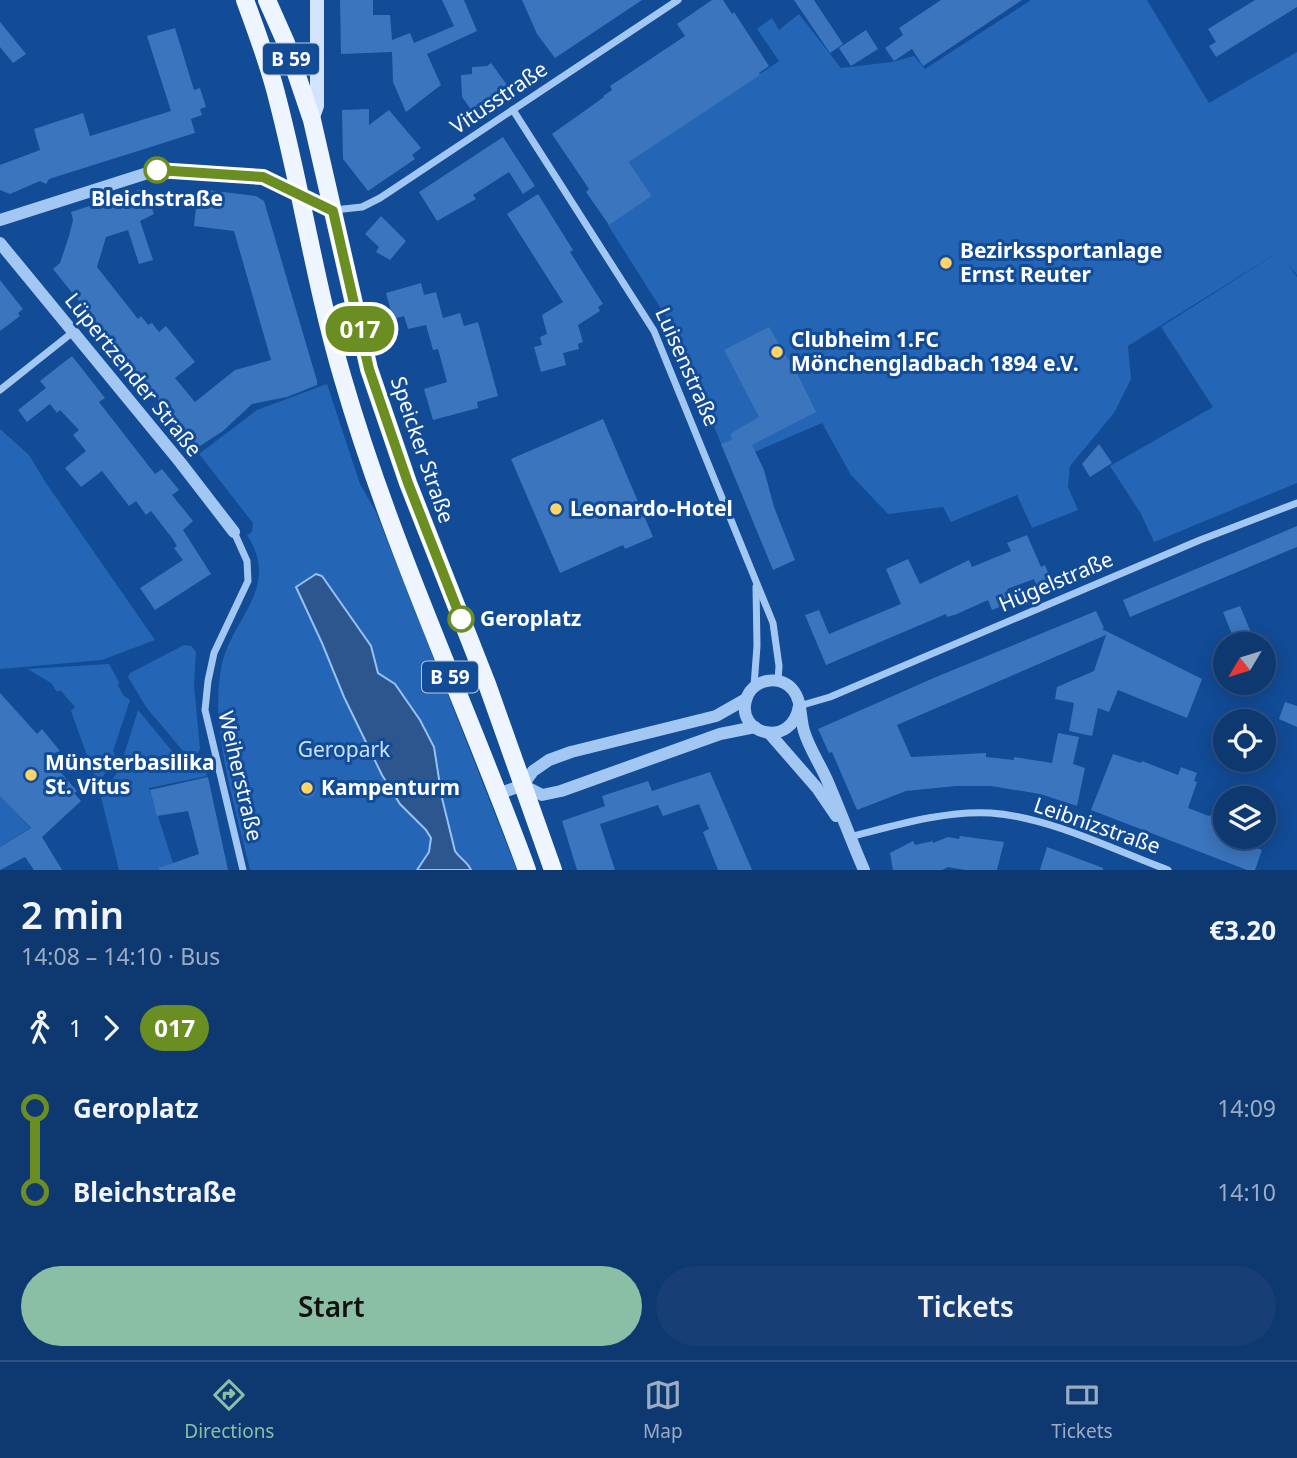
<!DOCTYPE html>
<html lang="en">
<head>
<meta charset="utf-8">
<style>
  :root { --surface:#0e3870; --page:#173f75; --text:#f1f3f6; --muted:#9bacc3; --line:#2e5283; --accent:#8abfa5 }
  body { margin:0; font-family:"Noto Sans",sans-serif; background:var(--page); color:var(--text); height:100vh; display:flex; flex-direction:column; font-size:26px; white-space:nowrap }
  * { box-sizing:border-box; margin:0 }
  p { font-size:23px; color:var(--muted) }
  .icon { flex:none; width:38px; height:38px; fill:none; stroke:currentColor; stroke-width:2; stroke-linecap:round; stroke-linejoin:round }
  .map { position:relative; height:870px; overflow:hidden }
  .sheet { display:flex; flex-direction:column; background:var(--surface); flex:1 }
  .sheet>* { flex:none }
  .badge { padding:0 14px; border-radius:23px; font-size:24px; line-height:46px }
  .needle { width:46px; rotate:232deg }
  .buttons { position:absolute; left:1213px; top:632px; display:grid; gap:14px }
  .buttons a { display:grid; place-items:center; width:63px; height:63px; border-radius:50%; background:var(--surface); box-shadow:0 4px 18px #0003,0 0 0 2px var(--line); font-size:35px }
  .map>.badge { position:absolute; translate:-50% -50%; box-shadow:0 0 0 4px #fff }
  .legs { display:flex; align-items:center; gap:10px; height:77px; padding:0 21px; font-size:23px }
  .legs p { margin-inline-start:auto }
  .summary { display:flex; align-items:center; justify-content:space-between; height:119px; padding:0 21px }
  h1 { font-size:38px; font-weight:600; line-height:52px }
  .cta { display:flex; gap:14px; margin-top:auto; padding:14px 21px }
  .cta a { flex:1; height:80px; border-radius:42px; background:var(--accent); color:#111; font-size:28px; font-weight:600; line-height:80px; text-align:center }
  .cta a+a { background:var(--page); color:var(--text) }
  ul { padding:0 21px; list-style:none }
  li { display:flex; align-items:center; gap:24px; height:84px; font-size:26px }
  li i { display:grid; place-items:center; width:10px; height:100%; margin:0 9px; background:currentColor }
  li i::after { content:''; width:18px; height:18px; margin:-9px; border:5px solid; border-radius:50%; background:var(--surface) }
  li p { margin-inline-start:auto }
  li:first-child i { background:linear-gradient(#0000 50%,currentColor 0) }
  li:last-child i { background:linear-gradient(currentColor 50%,#0000 0) }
  .tabs { display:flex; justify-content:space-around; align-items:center; height:98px; border-top:2px solid var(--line); background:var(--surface); font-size:19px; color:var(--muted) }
  .tabs a { display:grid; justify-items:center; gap:4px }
  .tabs .current { color:var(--accent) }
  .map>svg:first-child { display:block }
  .green { fill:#2565b5 }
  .water { fill:#2c568d; stroke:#95c1f6; stroke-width:2 }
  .building { fill:#3b75be }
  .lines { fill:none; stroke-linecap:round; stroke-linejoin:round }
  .minor { stroke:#a3c7f3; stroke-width:7 }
  .tertiary { stroke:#a3c7f3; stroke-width:12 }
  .secondary { stroke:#d2e4fd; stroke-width:14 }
  .primary { stroke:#eff5ff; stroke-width:18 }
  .line-1-casing { stroke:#fff; stroke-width:16 }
  .line-1 { stroke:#6b8e23; stroke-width:10 }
  .stop-1-dot { fill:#fff; stroke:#6b8e23; stroke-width:3.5 }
  .poi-dot { fill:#ffd365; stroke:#124b96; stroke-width:2.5 }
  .labels { text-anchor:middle; stroke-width:6; stroke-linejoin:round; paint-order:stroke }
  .shield { fill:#124b96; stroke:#b8c9e0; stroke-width:2 }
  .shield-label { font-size:19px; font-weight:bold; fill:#fff }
  .street-label { font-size:21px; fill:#fff; stroke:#124b96 }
  .stop-label { font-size:21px; font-weight:bold; fill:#fff; stroke:#124b96 }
  .poi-label { font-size:21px; font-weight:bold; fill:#fff; stroke:#124b96; text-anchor:start }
  .park-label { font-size:21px; fill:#cae1fd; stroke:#124b96 }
</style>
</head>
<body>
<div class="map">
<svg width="1297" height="870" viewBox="0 0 1297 870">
  <rect width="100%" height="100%" fill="#124b96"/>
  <g class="green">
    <polygon points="1031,0 1147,0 1209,103 1297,52 1297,275 1289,266 1297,277 1297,483 1154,542 1141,514 1110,466 1213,407 1161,327 1277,253 1128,346 1131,379 1114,413 1070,466 1068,487 1078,510 1032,528 1017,495 951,522 943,507 888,514 851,475 822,423 729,463 675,331 608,225 652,196 629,162 779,61 757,29 772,18 779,30 799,14 841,68 892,62 914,56 925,69"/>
    <path d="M327 384 360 484 376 512 517 870H250C236 807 208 727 222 664 233 616 281 588 247 535L252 532 253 523 199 454 257 410Z"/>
    <polygon points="0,429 29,455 46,483 155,640 102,660 0,669"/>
    <polygon points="184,645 191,646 196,652 194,685 200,749 197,754 191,755 183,751 146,707 128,677 130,673"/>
    <polygon points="109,664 119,682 118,686 124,696 130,700 113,751 115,755 98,786 71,711 75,707 60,690 57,692 51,683 28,669"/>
    <polygon points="138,710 177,757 189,764 203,761 207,776 149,788 173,863 158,870 119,870 101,797 120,768"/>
    <polygon points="0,795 30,828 0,847"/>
  </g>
  <path class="water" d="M316 574 322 576 371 646 378 673 395 684 420 720 434 747 442 798 455 851C460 859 467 861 471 870H417L429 852 431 838 426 830 400 804 382 775 344 697 322 643 296 587Z"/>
  <g class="building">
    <polygon points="340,0 373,0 373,15 390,15 392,40 410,33 414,43 454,26 442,0 464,0 477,31 427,54 441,85 406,112 393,82 392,52 341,54"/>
    <polygon points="522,0 642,0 555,58 537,34"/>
    <polygon points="712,0 723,0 732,14 734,12 769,66 759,73 760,75 629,162 652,196 609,225 586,192 589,189 552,134 604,97 603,96 612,90 610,86 685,36 677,24"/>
    <polygon points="794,0 814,0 843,44 830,53"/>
    <polygon points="941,0 1022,0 923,66 912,49 894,61 885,48 903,35 899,28"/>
    <polygon points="1255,0 1297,0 1297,7 1216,57 1209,46 1216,42 1208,29"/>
    <polygon points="0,22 26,54 13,63 0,47"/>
    <polygon points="175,28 194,90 200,88 206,107 200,109 202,115 191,119 195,133 49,179 46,184 40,181 10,194 0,190 0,165 40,150 34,129 83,113 90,136 171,111 147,36"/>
    <polygon points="866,30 878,49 851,66 839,48"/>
    <polygon points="491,63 510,89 475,115 462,97 461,75 472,74 472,67 487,66"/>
    <polygon points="369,109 369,125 389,110 421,148 412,155 415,159 368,191 343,159 342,110"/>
    <polygon points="503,137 535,186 523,194 509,172 473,195 476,199 437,221 419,192"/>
    <polygon points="145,188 154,214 140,221 153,260 139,264 128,230 106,237 97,267 138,319 141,316 148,325 152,323 159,332 166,326 195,362 175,378 195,402 235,370 271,360 234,231 194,226 198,189 256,196 264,201 317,381 317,385 287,397 252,404 223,431 197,448 53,269 60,263 69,236 73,220 71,212"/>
    <polygon points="538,194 573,250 570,252 603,304 598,307 600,311 578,325 583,342 578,344 579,349 563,353 566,365 541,372 534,347 542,345 540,337 547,334 542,315 563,302 507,214"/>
    <polygon points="381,216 406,241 390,260 376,252 379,247 365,234"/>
    <polygon points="0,280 23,309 18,313 20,316 0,331"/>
    <polygon points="421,283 424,295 436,292 443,318 460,313 464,326 478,322 498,396 477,402 478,408 433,420 424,389 447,382 438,349 433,350 426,325 408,329 404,316 393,319 386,293"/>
    <polygon points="769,327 800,379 816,412 752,445 764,470 774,507 795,560 773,570 721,444 732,440 730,434 759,417 724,350"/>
    <polygon points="72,356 105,398 99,402 155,474 162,469 179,490 172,495 193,521 183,530 211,574 155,610 140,588 183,560 174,548 177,546 172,538 151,511 146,515 136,501 129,506 102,471 81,487 65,468 86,451 73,435 79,430 60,410 57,413 50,404 27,422 18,410 46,388 40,381"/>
    <polygon points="603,419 653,537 625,549 623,545 560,573 511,459"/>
    <polygon points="1099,444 1112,463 1090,477 1082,464"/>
    <polygon points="1297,526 1297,547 1130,617 1123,600"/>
    <polygon points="1027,535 1041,567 1045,565 1051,580 1037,586 1034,579 1007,589 1012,602 992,610 988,600 957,614 947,617 946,614 826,665 805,615 819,610 829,634 901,604 886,569 908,559 920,584 969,560 972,567 1011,551 1007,543"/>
    <polygon points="1240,606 1242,611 1256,644 1236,644 1223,612"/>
    <polygon points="1096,611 1104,628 1102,629 1202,679 1187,718 1118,690 1109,712 1098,708 1092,736 1069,731 1074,703 1055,699 1057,687 1094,671 1106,635 897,725 911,757 986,753 986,757 1014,760 1014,757 1052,763 1058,733 1079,737 1073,764 1085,768 1077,806 1040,794 991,786 956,786 906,791 857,810 832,752 829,753 818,729 936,677"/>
    <polygon points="0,693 37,734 42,729 60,751 46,756 77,791 74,793 81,801 42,837 62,870 34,870 25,857 0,870 0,847 31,828 0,796"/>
    <polygon points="1285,702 1297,706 1297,727 1279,719"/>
    <polygon points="1113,754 1141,763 1142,761 1178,775 1181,767 1197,773 1194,781 1197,782 1188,808 1209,816 1213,814 1225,819 1225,836 1262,850 1255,870 1247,870 1091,810"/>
    <polygon points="710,772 752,870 718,870 703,832 709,829 699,804 663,816 658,805 600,824 615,870 577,870 562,821 605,806 602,796 648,781 652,791"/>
    <polygon points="208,777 228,870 159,870 159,868 199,854 188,811 157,816 150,790"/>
    <circle cx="307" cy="789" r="9"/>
    <polygon points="960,836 1004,842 997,870 965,870 948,867 942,870 893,870 890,853 913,841 915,845 933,841 933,843 948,837 959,839"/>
    <polygon points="1047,847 1103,868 1103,870 1040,870"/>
  </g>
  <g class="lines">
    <g class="minor">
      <polyline points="513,110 654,331 773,623 779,666 778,681"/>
      <polyline points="334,210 362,207 380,198 678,0"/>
      <polyline points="0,390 73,332"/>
      <polyline points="234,532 247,561 248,581 214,653 208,681 205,710 243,870"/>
      <polyline points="754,686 757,646 756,587"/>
      <polyline points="799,706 830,697 1200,540 1297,503"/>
      <path d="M849 837C893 826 945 810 991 813 1049 817 1114 850 1168 870"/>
    </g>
    <g class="tertiary">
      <polyline points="0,220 157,170 263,177 333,211"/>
      <polyline points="0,243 180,462 234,532"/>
      <path d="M799 706C792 749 736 735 746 700 751 680 779 673 793 690 802 701 800 718 804 731 809 748 820 764 827 780 840 810 851 840 864 870"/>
      <polyline points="770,734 817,788 836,816"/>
      <polyline points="523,785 542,795 561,791 720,734 755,727"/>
      <polyline points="498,794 523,785 533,771 549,760 571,752 716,716 746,699"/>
    </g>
    <polyline class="secondary" points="312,120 317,106 317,0"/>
    <g class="primary">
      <path d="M245 0C257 33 270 67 278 101 302 193 316 288 343 379 392 548 467 706 527 870"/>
      <polyline points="267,0 286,43 312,120 369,369 408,483 487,684 553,870"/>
    </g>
  </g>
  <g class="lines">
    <g class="line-1-casing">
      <polyline id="line-1" points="157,170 263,177 333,211 369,369 408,483 461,619"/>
    </g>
    <use href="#line-1" class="line-1"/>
  </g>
  <g class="stop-1-dot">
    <circle cx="157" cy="170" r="12"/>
    <circle cx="461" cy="619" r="12"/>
  </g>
  <g class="poi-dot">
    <circle cx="946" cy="263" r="7"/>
    <circle cx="777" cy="352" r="7"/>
    <circle cx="556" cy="509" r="7"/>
    <circle cx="31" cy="775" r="7"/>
    <circle cx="307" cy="788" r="7"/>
  </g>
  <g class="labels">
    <g class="shield">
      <rect x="263" y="43.5" width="56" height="31" rx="5"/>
      <rect x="422" y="661.5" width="56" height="31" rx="5"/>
    </g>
    <g class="shield-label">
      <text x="291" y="66">B 59</text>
      <text x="450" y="684">B 59</text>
    </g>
    <g class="street-label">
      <text transform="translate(499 98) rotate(-34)" y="7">Vitusstraße</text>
      <text transform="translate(687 367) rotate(66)" y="7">Luisenstraße</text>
      <text transform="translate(133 375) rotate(51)" y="7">Lüpertzender Straße</text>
      <text transform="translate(422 450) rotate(71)" y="7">Speicker Straße</text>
      <text transform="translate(1056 582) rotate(-23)" y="7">Hügelstraße</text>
      <text transform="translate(240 776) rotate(77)" y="7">Weiherstraße</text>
      <text transform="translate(1097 826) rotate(19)" y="7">Leibnizstraße</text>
    </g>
    <g class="stop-label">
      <text x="157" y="206">Bleichstraße</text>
      <text x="480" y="626" text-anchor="start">Geroplatz</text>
    </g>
    <g class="poi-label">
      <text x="960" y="258">Bezirkssportanlage<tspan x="960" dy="24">Ernst Reuter</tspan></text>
      <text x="791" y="347">Clubheim 1.FC<tspan x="791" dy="24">Mönchengladbach 1894 e.V.</tspan></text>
      <text x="570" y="516">Leonardo-Hotel</text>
      <text x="45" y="770">Münsterbasilika<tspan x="45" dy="24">St. Vitus</tspan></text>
      <text x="321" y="795">Kampenturm</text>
    </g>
    <g class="park-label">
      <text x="344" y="757">Geropark</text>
    </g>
  </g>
</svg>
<div class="buttons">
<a><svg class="needle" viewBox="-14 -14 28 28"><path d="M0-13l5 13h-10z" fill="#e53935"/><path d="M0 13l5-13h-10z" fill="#9bacc3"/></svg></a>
<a><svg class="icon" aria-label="locate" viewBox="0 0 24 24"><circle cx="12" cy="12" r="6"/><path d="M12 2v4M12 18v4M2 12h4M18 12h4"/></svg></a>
<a><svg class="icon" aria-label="layers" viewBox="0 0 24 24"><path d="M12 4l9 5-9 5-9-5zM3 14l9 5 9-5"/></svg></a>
</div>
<b class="badge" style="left:360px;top:329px;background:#6b8e23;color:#fff">017</b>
</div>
<section class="sheet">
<div class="summary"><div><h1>2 min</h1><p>14:08 – 14:10 · Bus</p></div><b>€3.20</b></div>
<div class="legs"><svg class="icon" aria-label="walk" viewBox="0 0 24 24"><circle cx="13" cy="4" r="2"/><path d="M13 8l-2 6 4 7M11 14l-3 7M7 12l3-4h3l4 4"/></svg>1<svg class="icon" aria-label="forward" viewBox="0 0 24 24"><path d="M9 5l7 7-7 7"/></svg><b class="badge" style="background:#6b8e23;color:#fff">017</b></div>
<ul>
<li><i style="color:#6b8e23"></i><b>Geroplatz</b><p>14:09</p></li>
<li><i style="color:#6b8e23"></i><b>Bleichstraße</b><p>14:10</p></li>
</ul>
<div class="cta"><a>Start</a><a>Tickets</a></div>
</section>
<nav class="tabs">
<a class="current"><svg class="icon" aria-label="directions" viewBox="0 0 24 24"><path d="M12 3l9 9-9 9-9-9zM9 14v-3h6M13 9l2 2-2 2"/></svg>Directions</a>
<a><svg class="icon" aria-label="map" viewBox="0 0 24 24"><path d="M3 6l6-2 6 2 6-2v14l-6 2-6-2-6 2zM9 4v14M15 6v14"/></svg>Map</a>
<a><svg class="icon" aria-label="tickets" viewBox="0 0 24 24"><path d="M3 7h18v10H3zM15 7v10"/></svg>Tickets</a>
</nav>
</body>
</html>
